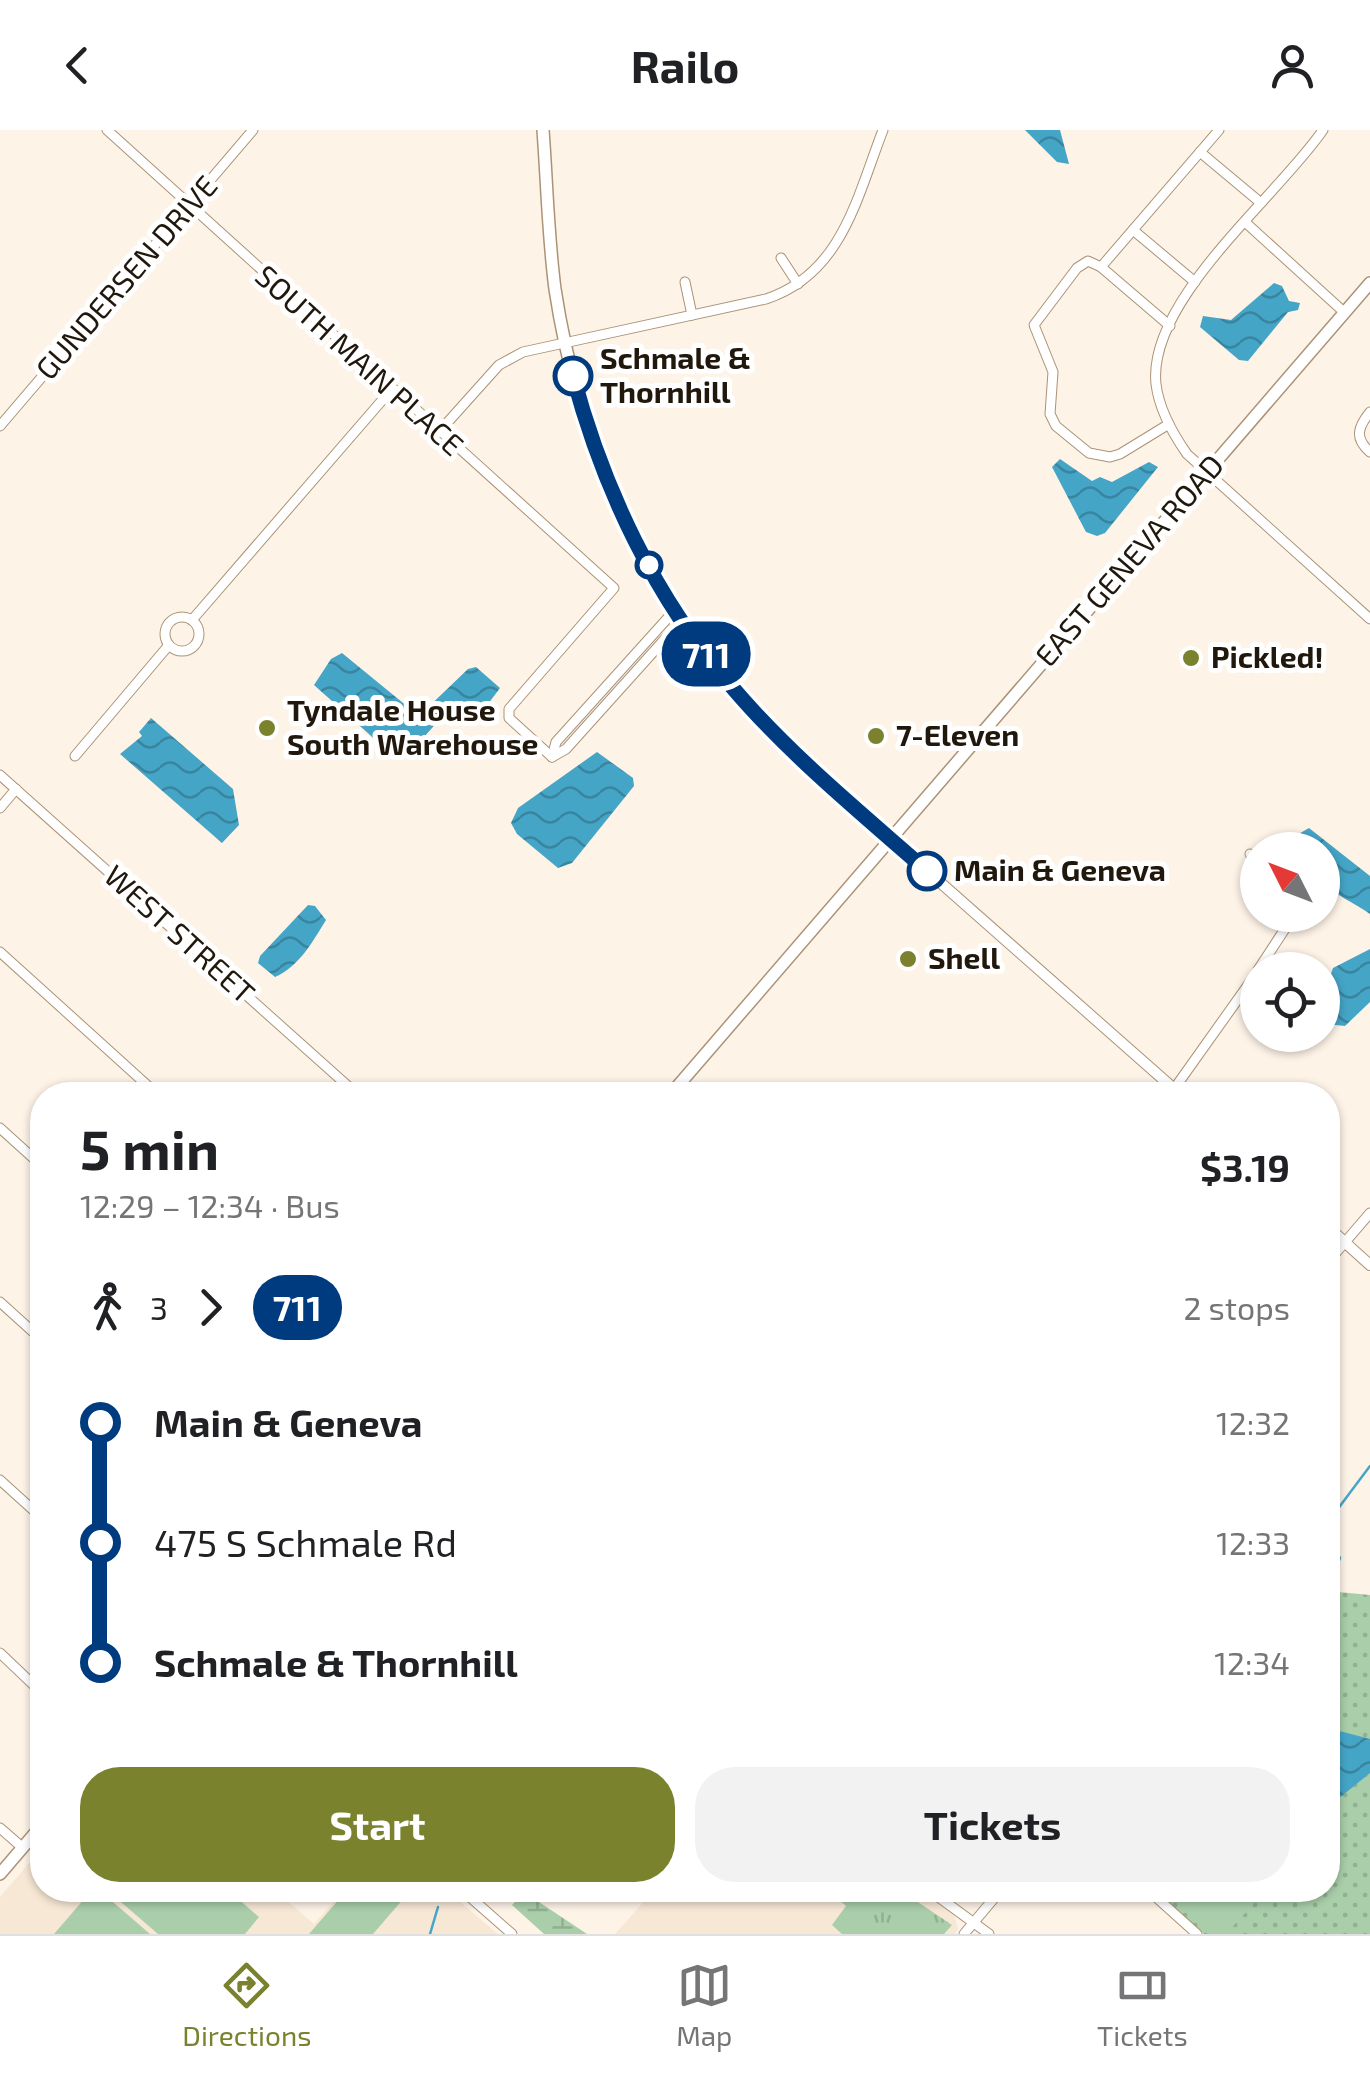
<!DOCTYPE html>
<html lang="en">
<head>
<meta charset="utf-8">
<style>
  :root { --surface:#fff; --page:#f2f2f2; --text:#202124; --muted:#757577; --line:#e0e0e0; --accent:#7b822e }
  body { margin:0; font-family:"Exo 2",sans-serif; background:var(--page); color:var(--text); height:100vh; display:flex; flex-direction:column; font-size:38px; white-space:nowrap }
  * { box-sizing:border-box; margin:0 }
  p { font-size:32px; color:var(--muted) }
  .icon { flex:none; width:55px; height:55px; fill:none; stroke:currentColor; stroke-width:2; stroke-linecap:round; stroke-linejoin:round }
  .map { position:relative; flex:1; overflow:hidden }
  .side { position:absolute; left:30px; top:952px; width:1310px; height:820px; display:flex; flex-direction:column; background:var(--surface); border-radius:40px; box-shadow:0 2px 8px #0004 }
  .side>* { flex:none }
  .badge { padding:0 20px; border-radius:32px; font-size:35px; line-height:65px }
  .needle { width:65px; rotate:312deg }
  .tools { position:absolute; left:1240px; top:702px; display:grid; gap:20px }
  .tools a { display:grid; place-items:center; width:100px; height:100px; border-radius:50%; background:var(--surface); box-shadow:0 2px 8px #0004; font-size:50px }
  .map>.badge { position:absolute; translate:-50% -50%; box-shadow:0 0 0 5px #fff }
  .legs { display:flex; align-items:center; gap:15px; height:110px; padding:0 50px; font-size:32px }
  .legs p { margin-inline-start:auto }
  .head { display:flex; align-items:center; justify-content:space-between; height:170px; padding:0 50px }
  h1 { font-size:55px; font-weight:700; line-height:75px }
  .cta { display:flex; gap:20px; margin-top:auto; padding:20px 50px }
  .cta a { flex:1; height:115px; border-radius:40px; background:var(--accent); color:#fff; font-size:40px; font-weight:700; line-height:115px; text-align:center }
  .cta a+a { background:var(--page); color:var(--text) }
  ul { padding:0 50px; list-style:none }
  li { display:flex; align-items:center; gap:35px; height:120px; font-size:38px }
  li i { display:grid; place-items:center; width:15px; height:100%; margin:0 12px; background:currentColor }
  li i::after { content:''; width:25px; height:25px; margin:-12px; border:8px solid; border-radius:50%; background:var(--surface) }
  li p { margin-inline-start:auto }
  li:first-child i { background:linear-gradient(#0000 50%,currentColor 0) }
  li:last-child i { background:linear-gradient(currentColor 50%,#0000 0) }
  header { display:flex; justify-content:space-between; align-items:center; height:130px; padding:0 50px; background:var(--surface); font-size:45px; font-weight:700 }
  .tab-bar { display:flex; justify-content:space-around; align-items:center; height:140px; border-top:2px solid var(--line); background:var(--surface); font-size:28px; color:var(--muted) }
  .tab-bar a { display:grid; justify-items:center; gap:5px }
  .tab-bar .selected { color:var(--accent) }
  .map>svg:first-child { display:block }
  .education { fill:#f7e8d5 }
  .grass { fill:url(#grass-tufts) }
  .wetland { fill:url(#wetland-marsh) }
  .park { fill:url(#park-dots) }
  .garden { fill:#a9cea9 }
  .water { fill:url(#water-waves) }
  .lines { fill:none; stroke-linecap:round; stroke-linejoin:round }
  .stream { stroke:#45a5c7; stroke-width:2.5 }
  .minor-casing { stroke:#ab9377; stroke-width:11 }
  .tertiary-casing { stroke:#ab9377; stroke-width:12 }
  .secondary-casing { stroke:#ab9377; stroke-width:14 }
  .minor { stroke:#fff; stroke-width:9 }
  .tertiary { stroke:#fff; stroke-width:10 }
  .secondary { stroke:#fff; stroke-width:11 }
  .line-1-casing { stroke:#fff; stroke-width:22 }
  .line-1 { stroke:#003b80; stroke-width:15 }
  .stop-1-dot { fill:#fff; stroke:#003b80; stroke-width:5 }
  .poi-dot { fill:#7b822e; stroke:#fff; stroke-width:4 }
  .labels { text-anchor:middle; stroke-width:10; stroke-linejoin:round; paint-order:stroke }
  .street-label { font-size:30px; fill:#21180d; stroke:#fff }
  .stop-label { font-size:30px; font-weight:bold; fill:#21180d; stroke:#fff; text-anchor:start }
  .poi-label { font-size:30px; font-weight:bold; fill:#21180d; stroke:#fff; text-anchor:start }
</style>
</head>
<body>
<header><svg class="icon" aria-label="back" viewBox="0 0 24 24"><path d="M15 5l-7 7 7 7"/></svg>Railo<svg class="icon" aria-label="person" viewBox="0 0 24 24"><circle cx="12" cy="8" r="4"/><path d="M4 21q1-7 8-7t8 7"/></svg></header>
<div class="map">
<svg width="1370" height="1804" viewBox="0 0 1370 1804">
  <defs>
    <pattern id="grass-tufts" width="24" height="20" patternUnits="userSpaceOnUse" patternTransform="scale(2.5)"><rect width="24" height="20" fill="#a9cea9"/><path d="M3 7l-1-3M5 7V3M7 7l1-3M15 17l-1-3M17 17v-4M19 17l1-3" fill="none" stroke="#91b090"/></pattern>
    <pattern id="wetland-marsh" width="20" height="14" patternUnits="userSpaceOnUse" patternTransform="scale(2.5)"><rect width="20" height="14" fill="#a9cea9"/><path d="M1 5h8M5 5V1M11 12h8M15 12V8" fill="none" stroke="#91b090"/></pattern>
    <pattern id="park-dots" width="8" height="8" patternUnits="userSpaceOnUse" patternTransform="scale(2.5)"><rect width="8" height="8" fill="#a9cea9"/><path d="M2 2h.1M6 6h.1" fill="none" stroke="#91b090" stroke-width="1.8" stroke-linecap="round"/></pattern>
    <pattern id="water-waves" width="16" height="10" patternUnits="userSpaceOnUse" patternTransform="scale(2.5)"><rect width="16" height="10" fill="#45a5c7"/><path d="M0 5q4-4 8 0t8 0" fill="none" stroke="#3985a0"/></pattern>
  </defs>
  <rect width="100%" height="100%" fill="#fef3e7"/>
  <g class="education">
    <polygon points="42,1718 42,1760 275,1760 314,1794 344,1760 446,1760 498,1804 0,1804 0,1767"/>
    <polygon points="654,1760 919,1760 953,1780 958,1799 955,1804 615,1804"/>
  </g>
  <polygon class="grass" points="828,1760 900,1760 952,1795 944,1804 842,1804 832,1795 846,1776"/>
  <polygon class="wetland" points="524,1762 587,1804 544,1804 512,1775"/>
  <polygon class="park" points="1328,1461 1370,1465 1370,1804 1204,1804 1155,1760 1328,1760"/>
  <g class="garden">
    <polygon points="92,1760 99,1760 150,1804 54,1804"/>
    <polygon points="107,1760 228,1760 259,1787 245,1804 158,1804"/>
    <polygon points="347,1760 411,1760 373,1804 309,1804"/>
    <polygon points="1167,1760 1266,1760 1226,1804 1215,1804"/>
  </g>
  <g class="water">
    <polygon points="1025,0 1060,0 1069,34 1057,32"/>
    <polygon points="1274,153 1282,156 1289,171 1300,173 1298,180 1288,182 1248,231 1239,230 1200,197 1203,186 1231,190"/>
    <polygon points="1060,329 1092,351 1100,347 1112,352 1149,332 1158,337 1105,403 1097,406 1086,402 1052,337"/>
    <polygon points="342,523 419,586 468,539 476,537 500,558 485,578 450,578 405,628 398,630 314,555 331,529"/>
    <polygon points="151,588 233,659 239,695 222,713 120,624 142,606 139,602"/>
    <polygon points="597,622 633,648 634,656 572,733 558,738 517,704 511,693 518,678"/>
    <path d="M1309 698 1370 746V784C1336 760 1322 767 1322 720L1289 717 1288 710Z"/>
    <path d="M308 775 315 776 326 790C313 811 299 837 275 847L258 833 260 826Z"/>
    <polygon points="1370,819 1370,872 1345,896 1326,894 1323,866 1333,838"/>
    <polygon points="1328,1598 1370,1609 1370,1643 1338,1669 1328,1688"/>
  </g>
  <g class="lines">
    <g class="stream">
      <polyline points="1328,1392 1370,1336"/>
      <polyline points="1328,1406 1340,1428 1328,1458"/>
      <polyline points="430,1804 438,1777"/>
    </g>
    <g class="minor-casing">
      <g id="minor">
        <polyline points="107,0 614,458 509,579 509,588 552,627"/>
        <path d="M1323 0C1279 65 1147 170 1156 254 1159 279 1173 304 1187 324L1370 489"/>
        <polyline points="1200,22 1261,73"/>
        <polyline points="1245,92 1345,183"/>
        <polyline points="1133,100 1195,152"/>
        <polyline points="781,128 798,154"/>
        <polyline points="1101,137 1219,0"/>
        <polyline points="685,152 692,185"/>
        <path d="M1370 282C1358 297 1354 308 1370 322"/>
        <polyline points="1169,294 1120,324 1110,327 1089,323 1056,296 1050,284 1053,242 1034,195 1077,138 1088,131 1101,137 1170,196"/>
        <polyline points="0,296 253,0"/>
        <path d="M438 303 499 235 523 222 766 169C842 144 857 67 883 0"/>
        <circle cx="182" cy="504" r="17"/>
        <polyline points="192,490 391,260"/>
        <polyline points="75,626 169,515"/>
        <polyline points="552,627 556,612 675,480"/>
        <polyline points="552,627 566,619 682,490"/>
        <polyline points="0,645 358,965"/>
        <polyline points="0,678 16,659"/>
        <polyline points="1250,724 1258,730"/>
        <polyline points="0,822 158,965"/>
        <polyline points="1258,840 1294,785"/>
        <polyline points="1174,959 1258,841"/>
        <polyline points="0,998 42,1036"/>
        <polyline points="1328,1132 1370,1083"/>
        <polyline points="0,1172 42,1210"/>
        <polyline points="0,1350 42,1388"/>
        <polyline points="0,1523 42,1563"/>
        <polyline points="0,1698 23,1718"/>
        <polyline points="462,1760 512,1804"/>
        <polyline points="561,1760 564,1760"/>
        <polyline points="929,1760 989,1804"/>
        <polyline points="1148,1760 1197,1804"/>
        <polyline points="964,1804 1001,1760"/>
      </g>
    </g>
    <g class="tertiary-casing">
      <g id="tertiary">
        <polyline points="891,709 1181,965"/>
        <polyline points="1328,1097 1370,1135"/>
      </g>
    </g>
    <g class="secondary-casing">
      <g id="secondary">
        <path d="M543 0C547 53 548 106 555 159 577 304 638 453 737 563 784 616 839 662 891 709"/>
        <polyline points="670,965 1370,153"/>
        <polyline points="0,1744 42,1695"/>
      </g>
    </g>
    <use href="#minor" class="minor"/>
    <use href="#tertiary" class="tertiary"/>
    <use href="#secondary" class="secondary"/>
  </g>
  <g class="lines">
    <g class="line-1-casing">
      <path id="line-1" d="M573 246C603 358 655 469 732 557 790 625 860 682 927 741"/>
    </g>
    <use href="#line-1" class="line-1"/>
  </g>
  <g class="stop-1-dot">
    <circle cx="573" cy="246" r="18"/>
    <circle cx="649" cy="435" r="12"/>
    <circle cx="927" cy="741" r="18"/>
  </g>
  <g class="poi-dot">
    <circle cx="1191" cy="528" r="10"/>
    <circle cx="267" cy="598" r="10"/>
    <circle cx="876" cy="606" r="10"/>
    <circle cx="908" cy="829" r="10"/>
  </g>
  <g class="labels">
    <g class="street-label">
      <text transform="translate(127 148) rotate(-49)" y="10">GUNDERSEN DRIVE</text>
      <text transform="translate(359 231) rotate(42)" y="10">SOUTH MAIN PLACE</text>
      <text transform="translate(1130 431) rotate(-49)" y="10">EAST GENEVA ROAD</text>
      <text transform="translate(179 805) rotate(42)" y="10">WEST STREET</text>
    </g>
    <g class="stop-label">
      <text x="600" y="239">Schmale &amp;<tspan x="600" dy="34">Thornhill</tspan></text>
      <text x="954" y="751">Main &amp; Geneva</text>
    </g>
    <g class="poi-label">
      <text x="1211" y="538">Pickled!</text>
      <text x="287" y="591">Tyndale House<tspan x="287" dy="34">South Warehouse</tspan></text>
      <text x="896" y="616">7-Eleven</text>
      <text x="928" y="839">Shell</text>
    </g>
  </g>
</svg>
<div class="tools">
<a><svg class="needle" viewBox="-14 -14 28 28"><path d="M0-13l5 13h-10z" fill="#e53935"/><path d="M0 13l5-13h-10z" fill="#757577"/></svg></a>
<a><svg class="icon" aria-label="locate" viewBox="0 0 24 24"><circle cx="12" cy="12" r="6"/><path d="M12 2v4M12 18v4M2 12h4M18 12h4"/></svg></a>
</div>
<b class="badge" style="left:706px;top:524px;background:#003b80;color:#fff">711</b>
<section class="side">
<div class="head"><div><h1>5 min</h1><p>12:29 – 12:34 · Bus</p></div><b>$3.19</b></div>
<div class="legs"><svg class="icon" aria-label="walk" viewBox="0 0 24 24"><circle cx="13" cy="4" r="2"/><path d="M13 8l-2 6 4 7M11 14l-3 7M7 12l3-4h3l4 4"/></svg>3<svg class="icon" aria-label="forward" viewBox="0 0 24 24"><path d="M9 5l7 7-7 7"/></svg><b class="badge" style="background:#003b80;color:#fff">711</b><p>2 stops</p></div>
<ul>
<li><i style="color:#003b80"></i><b>Main &amp; Geneva</b><p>12:32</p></li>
<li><i style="color:#003b80"></i><span>475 S Schmale Rd</span><p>12:33</p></li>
<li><i style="color:#003b80"></i><b>Schmale &amp; Thornhill</b><p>12:34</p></li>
</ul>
<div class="cta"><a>Start</a><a>Tickets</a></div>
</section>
</div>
<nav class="tab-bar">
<a class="selected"><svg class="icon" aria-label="directions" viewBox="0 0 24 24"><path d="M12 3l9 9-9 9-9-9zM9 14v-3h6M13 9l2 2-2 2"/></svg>Directions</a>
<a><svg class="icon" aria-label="map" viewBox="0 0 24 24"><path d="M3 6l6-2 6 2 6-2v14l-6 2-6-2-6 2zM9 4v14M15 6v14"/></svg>Map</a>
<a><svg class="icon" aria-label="tickets" viewBox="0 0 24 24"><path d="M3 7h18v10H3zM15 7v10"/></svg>Tickets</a>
</nav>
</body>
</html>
